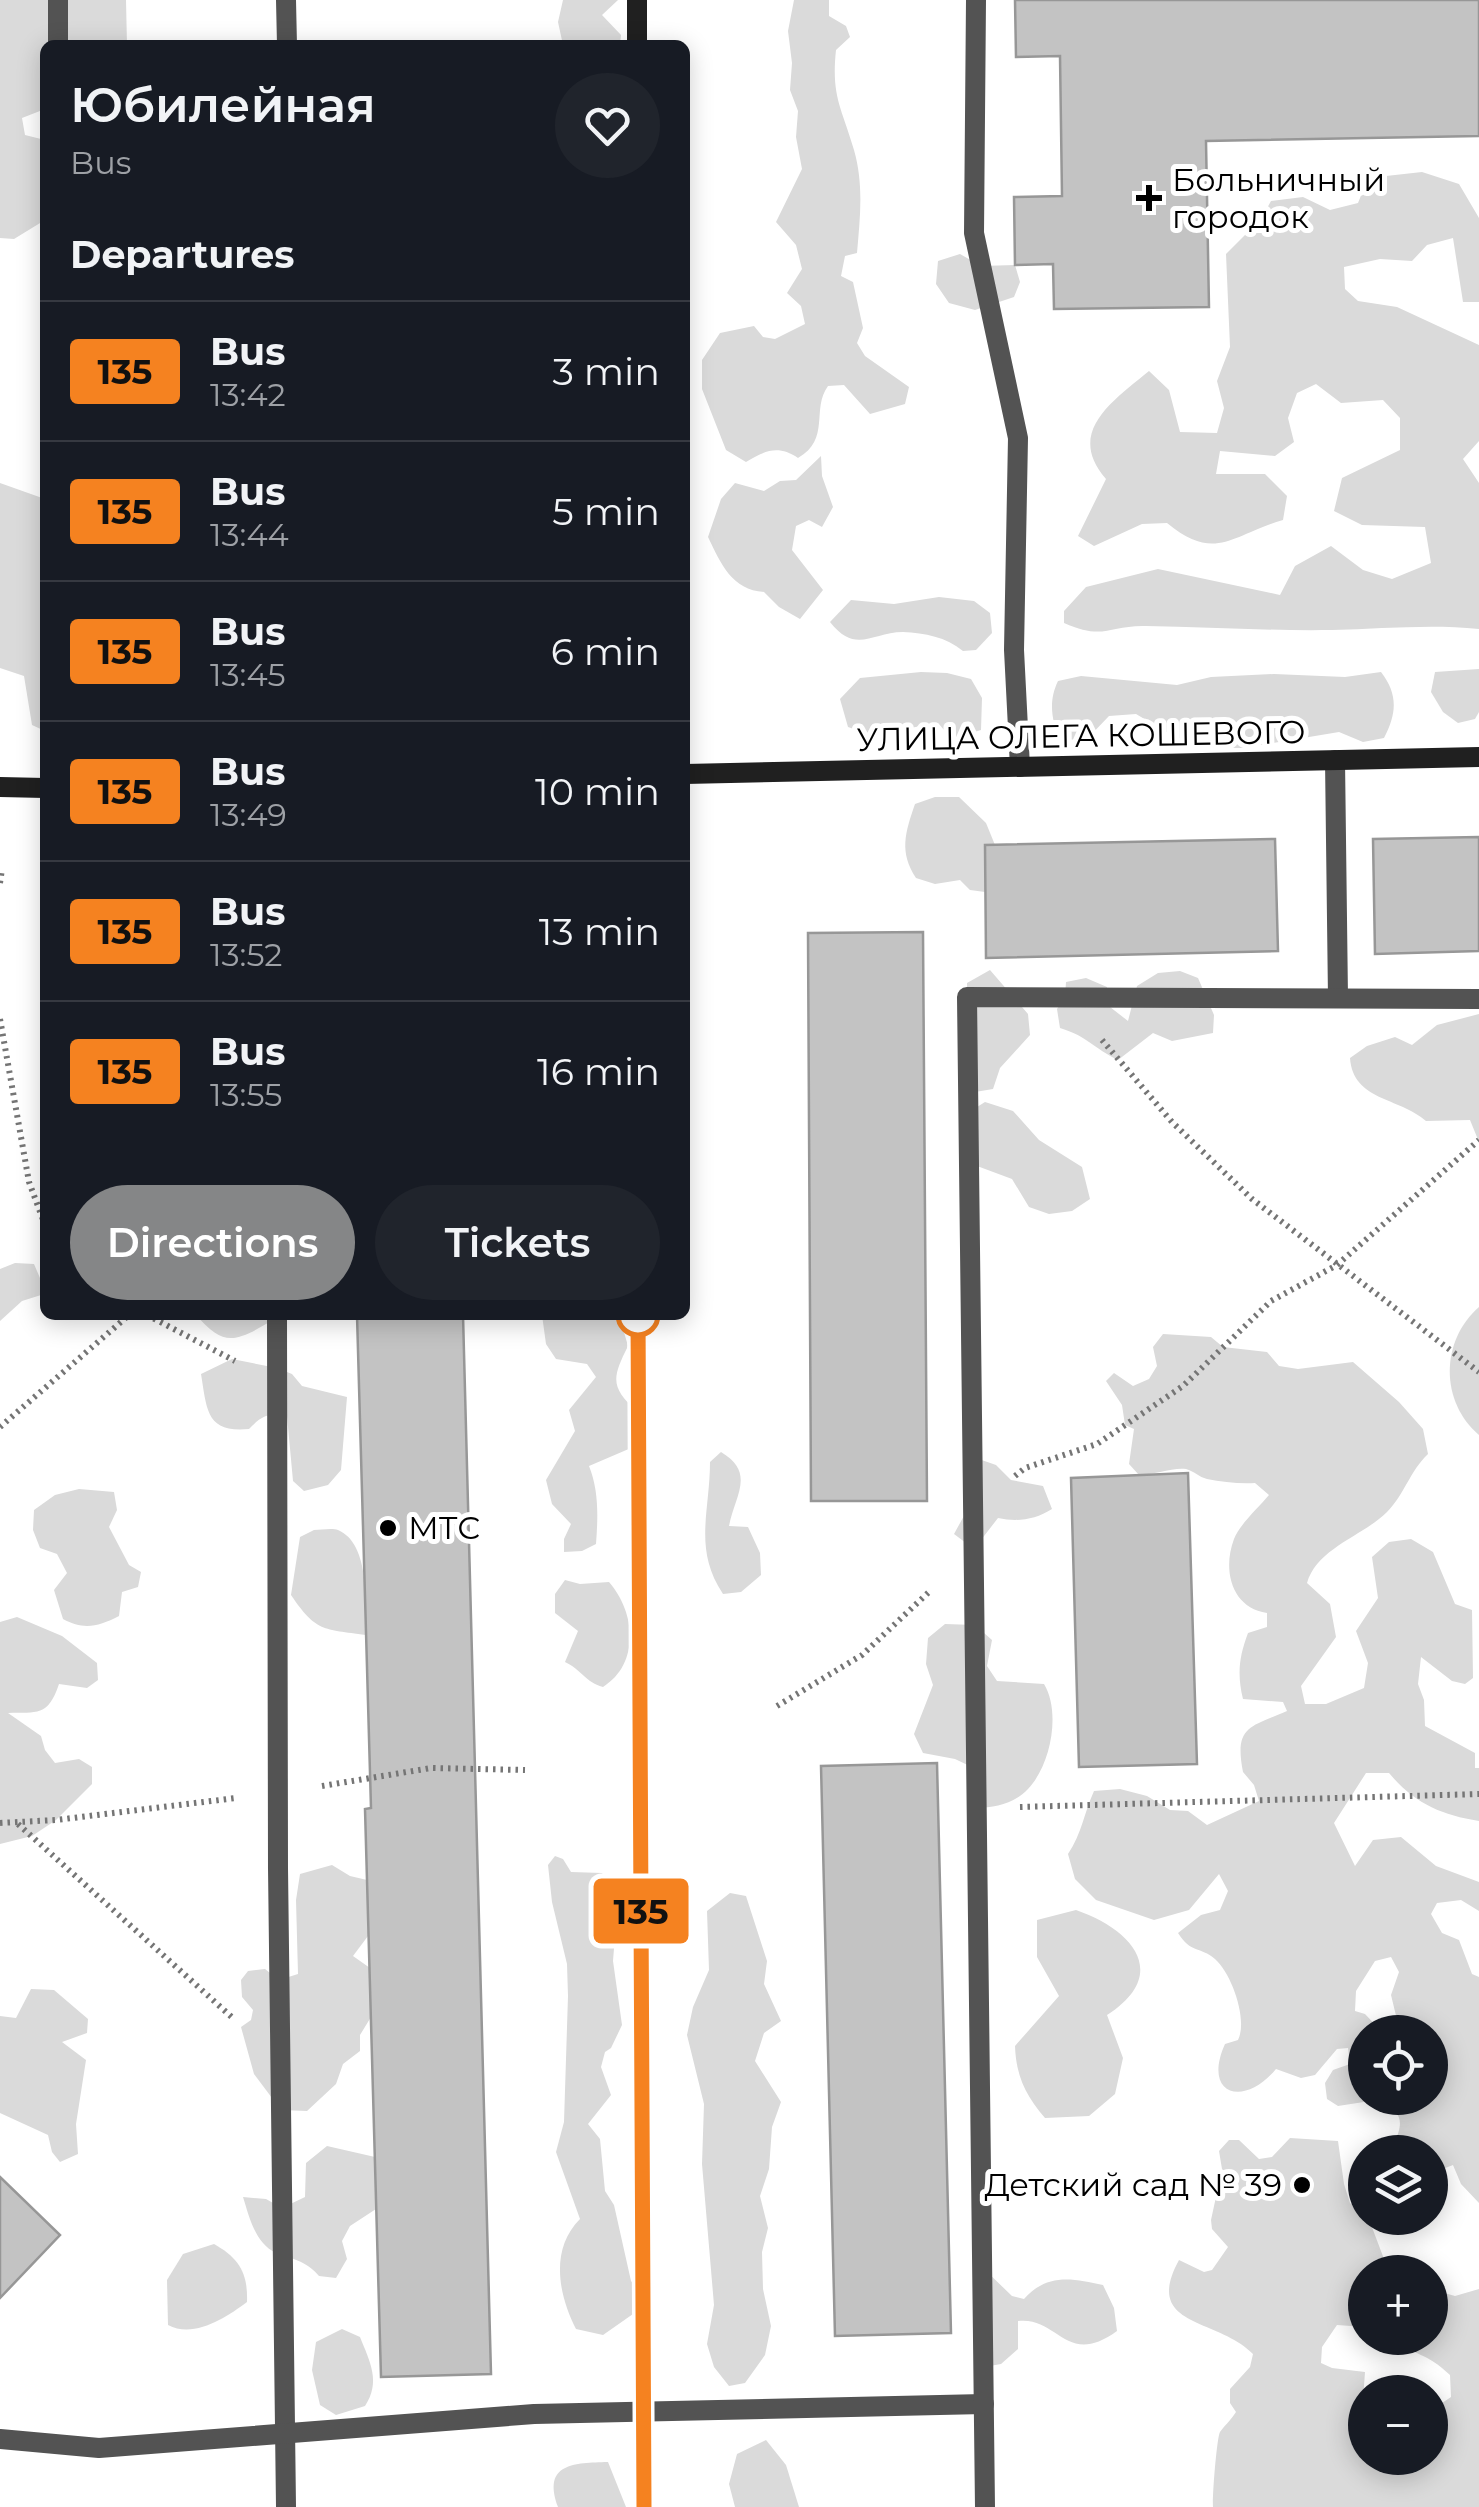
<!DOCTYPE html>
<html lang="en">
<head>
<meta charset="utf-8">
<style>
  :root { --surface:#171b24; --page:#20242c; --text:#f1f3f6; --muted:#9ea1a6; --line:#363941; --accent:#858687 }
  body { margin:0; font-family:Montserrat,sans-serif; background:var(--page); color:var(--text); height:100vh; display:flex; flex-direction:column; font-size:38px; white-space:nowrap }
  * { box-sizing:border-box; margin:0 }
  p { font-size:32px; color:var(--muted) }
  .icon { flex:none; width:55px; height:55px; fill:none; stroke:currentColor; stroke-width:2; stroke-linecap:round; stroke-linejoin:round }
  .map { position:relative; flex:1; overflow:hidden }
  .side { position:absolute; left:40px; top:40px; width:650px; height:1280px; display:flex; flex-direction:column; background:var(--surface); border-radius:15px; box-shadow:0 5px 25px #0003 }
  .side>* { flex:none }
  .badge { padding:0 20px; border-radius:8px; font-size:35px; line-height:65px }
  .tools { position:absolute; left:1348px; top:2015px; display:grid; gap:20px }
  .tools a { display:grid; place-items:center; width:100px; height:100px; border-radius:50%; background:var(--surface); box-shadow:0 5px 25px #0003; font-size:50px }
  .map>.badge { position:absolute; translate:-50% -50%; box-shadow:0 0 0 5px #fff }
  h2 { padding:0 30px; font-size:38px; line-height:90px }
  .round { display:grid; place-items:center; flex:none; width:105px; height:105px; border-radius:52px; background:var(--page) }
  .overview { display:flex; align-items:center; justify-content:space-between; height:170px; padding:0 30px }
  h1 { font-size:48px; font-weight:600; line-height:75px }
  .action { display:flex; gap:20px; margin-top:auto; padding:20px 30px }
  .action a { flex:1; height:115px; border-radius:60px; background:var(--accent); color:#fff; font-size:40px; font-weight:600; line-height:115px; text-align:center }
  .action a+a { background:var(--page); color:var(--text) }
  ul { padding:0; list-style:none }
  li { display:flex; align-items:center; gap:30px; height:140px; padding:0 30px; border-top:2px solid var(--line) }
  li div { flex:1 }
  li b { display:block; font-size:38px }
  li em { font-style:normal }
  li .badge { min-width:110px; font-weight:700; text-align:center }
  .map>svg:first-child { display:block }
  .green { fill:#dadada; fill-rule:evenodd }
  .building { fill:#c3c3c3; stroke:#979797; stroke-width:2.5 }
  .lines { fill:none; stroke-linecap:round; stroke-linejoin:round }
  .path { stroke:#757575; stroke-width:6; stroke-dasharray:2.5 5; stroke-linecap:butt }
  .lane { stroke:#535353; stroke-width:20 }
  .secondary { stroke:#202020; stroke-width:20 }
  .line-casing { stroke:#fff; stroke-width:22 }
  .line { stroke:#f58220; stroke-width:15 }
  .poi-dot { fill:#000; stroke:#fff; stroke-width:4 }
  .stop-dot { fill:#fff; stroke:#f58220; stroke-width:5 }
  .labels { text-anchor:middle; stroke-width:10; stroke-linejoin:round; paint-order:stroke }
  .poi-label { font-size:32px; fill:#000; stroke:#fff; text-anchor:start }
  .street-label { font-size:32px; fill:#000; stroke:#fff }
</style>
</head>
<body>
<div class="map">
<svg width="1479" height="2507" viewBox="0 0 1479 2507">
  <rect width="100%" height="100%" fill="#fff"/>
  <g class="green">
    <polygon points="0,0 126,0 127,45 45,45 45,109 22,118 25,135 45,140 45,220 14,239 0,238"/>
    <polygon points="563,0 618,0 602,15 621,35 620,45 563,45 558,22"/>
    <path d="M794 0H829V16L846 26 850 37 836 50C831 97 842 108 854 150 864 185 860 218 857 253L845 256 841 276 853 282 863 328 857 343 865 356 909 387 905 404 870 414 844 385 828 386C811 409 831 439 798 458 779 445 765 450 746 462L726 450 702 389V360L720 333 754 326 763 337 775 339 805 324 801 306 787 293 802 269 796 245 776 222 802 169 796 137 798 111 790 90 792 63 788 31Z"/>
    <path d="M1422 172 1459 184 1479 218V302H1463L1453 238 1427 245 1412 261 1380 259 1344 267 1345 289 1358 301 1397 307 1479 345V441L1463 459 1479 483V629C1429 624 1382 629 1332 630 1270 631 1209 627 1146 626 1109 625 1104 641 1064 623V611L1086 587 1158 569 1280 595 1295 566 1331 546 1363 570 1392 579 1431 563 1425 527 1362 525 1334 511 1342 478 1400 450V418L1383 400 1341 403 1316 384 1297 393 1288 418 1294 442 1275 456 1220 451 1216 474H1265L1287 496 1283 520C1231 535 1216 563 1167 523L1142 524 1094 546 1078 536 1106 479C1065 432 1113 401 1149 371L1169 390 1180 432 1217 433 1224 408 1217 381 1230 347 1226 254 1261 219 1271 201 1303 197 1330 210 1358 203 1368 178Z"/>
    <polygon points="960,254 981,266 1015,265 1020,282 1014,297 975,310 949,303 936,284 938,261"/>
    <path d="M821 456 822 476 833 507 822 527 809 520 796 526 792 550 823 590 800 619 779 607 764 592C732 590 721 564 708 537L721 499 735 483 764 491 780 481 796 480Z"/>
    <polygon points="0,483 45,499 45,731 32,725 24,676 0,668"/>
    <path d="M939 597 974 601 990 613 992 633 976 650 963 651C946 637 925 633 903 632 872 632 856 655 830 622L851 600 894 604Z"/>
    <polygon points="1479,669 1479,712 1475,719 1458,723 1443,712 1431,692 1435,672"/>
    <polygon points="921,672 947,673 971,679 982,698 981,730 952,739 938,723 871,735 848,727 840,699 860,678"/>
    <path d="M1381 672C1398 694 1397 713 1384 738L1363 742 1339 732 1242 748H1206L1180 740 1136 714 1109 716 1087 739 1059 740C1052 719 1048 702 1058 681L1081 676 1177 685 1211 677 1274 674 1345 677Z"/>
    <path d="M935 797H959L986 823 995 845 985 846V892L970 890 960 880 935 884 916 878C899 852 905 833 915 804Z"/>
    <polygon points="990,970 1028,1014 1030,1035 1000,1068 993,1089 969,1093 967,983"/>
    <path d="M1180 971 1198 978 1214 1015 1213 1033 1172 1041 1153 1033 1118 1060C1093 1048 1089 1037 1060 1028L1057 1009 1065 997 1066 982 1086 978 1107 987 1110 1007 1128 1021 1137 986 1158 973Z"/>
    <path d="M1479 1014V1142L1470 1120 1426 1121C1399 1097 1353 1101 1350 1058L1367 1046 1395 1037 1412 1045 1437 1025Z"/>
    <polygon points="985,1102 1013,1111 1039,1140 1082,1167 1090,1199 1072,1211 1049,1214 1029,1207 1012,1179 969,1163 969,1112"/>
    <polygon points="15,1263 34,1264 43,1285 41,1295 22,1301 0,1321 0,1269"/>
    <path d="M1479 1307V1435C1440 1402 1440 1341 1479 1307Z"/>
    <path d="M196 1315H290C282 1319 273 1319 266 1324 234 1343 222 1345 196 1315Z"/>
    <path d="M542 1315H619L628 1346C611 1380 611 1387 638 1413V1445L589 1466C599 1491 598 1517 596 1544L582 1551 564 1552V1539L571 1524 552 1504 546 1480 575 1431 569 1410 596 1377 587 1364 556 1359 546 1344Z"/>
    <path d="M1163 1334 1211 1337 1223 1347 1267 1352 1279 1366 1298 1369 1353 1362 1399 1402 1423 1429 1428 1454C1410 1471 1404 1495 1387 1512 1363 1536 1317 1548 1307 1583L1330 1604 1336 1637 1301 1686 1305 1704H1326L1364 1688 1368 1663 1356 1631 1378 1598 1372 1557 1389 1542 1411 1539 1433 1552 1455 1604 1472 1610 1473 1678 1465 1684 1452 1681 1421 1657 1418 1684 1424 1700 1425 1726 1475 1753V1768H1479V1821C1441 1815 1414 1803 1389 1773H1366L1334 1823 1355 1866 1373 1840 1401 1837 1436 1866 1479 1882V1911L1461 1900 1437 1903 1431 1914 1442 1933 1459 1940 1472 1974 1479 1977V2203L1461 2184 1453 2165 1430 2174V2152H1398L1394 2144C1404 2121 1402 2115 1383 2099L1338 2106 1327 2099 1325 2083 1333 2070 1350 2064 1348 2048 1337 2049 1315 2075 1301 2078 1276 2069C1244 2108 1202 2095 1225 2044L1238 2040C1248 2020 1232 1974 1215 1959 1200 1946 1191 1954 1178 1933L1201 1915 1220 1910 1228 1891 1219 1874 1189 1910 1154 1920 1096 1900 1075 1879 1068 1854C1082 1833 1084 1813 1094 1791L1120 1789 1147 1796 1170 1810 1188 1811 1207 1825 1259 1801 1254 1785 1243 1772C1234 1726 1250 1727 1287 1711L1283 1702 1243 1699C1237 1674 1239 1657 1248 1633L1267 1627V1613C1232 1608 1222 1571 1234 1539 1240 1524 1259 1507 1269 1495L1255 1483C1240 1484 1222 1482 1207 1479 1199 1477 1194 1471 1186 1469 1174 1467 1153 1475 1139 1475L1129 1464 1134 1429 1125 1425 1122 1405 1106 1381 1114 1373 1133 1386 1149 1379 1157 1366 1153 1347ZM1391 1957 1399 1972 1391 1995 1400 2032H1430V2098H1365V2032H1382L1365 2014 1355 2011 1356 1991 1375 1961Z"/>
    <path d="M232 1359 277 1368 292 1374 302 1386 347 1397 341 1470 328 1485 304 1491 293 1481 287 1416C270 1411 260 1417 249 1429 206 1433 207 1410 201 1374Z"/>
    <path d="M721 1452C756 1473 735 1495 729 1526L748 1527 760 1553 761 1575 741 1592 723 1594C693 1549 710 1512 710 1462Z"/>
    <path d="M973 1457 996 1465 1011 1480 1043 1486 1052 1509C1035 1520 1017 1522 998 1518L974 1549 954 1534 965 1514 963 1482Z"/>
    <path d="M79 1489 114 1492 117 1510 109 1527 129 1565 141 1572 138 1587 122 1592 119 1616C98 1627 83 1630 63 1619L54 1590 67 1573 57 1554 40 1548 33 1530 34 1510 55 1495Z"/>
    <path d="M314 1530C321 1530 332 1528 338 1530 371 1544 365 1606 366 1635 323 1629 316 1632 291 1595L300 1537Z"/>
    <path d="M565 1580 580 1584 609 1582C636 1613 640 1664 603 1687 585 1682 581 1669 565 1662L578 1631 555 1613V1594Z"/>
    <path d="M17 1617 62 1636 97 1663 98 1680 87 1688 59 1684C48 1717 37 1712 8 1713L41 1736 45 1750 55 1763 79 1759 92 1767V1784L56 1820 32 1836 0 1844V1622Z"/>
    <path d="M945 1624 975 1625 992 1640 987 1666 997 1681 1044 1684C1061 1712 1051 1765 1028 1789 1015 1803 995 1808 977 1808L976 1769 955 1759 923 1753 914 1734 933 1685 926 1664 928 1638Z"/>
    <path d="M555 1856 563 1859 571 1872 602 1873 618 1897 613 1961 622 2025 611 2048 605 2052 601 2067 611 2095 588 2124 600 2139 605 2191 614 2205 631 2281 643 2296V2307L603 2335 576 2329C558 2294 550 2249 580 2219L556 2152 564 2122 568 1996 567 1964 552 1902 548 1865Z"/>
    <polygon points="332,1865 350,1876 367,1880 368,1936 353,1956 370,1968 371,2017 360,2035 360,2051 343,2064 336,2084 307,2111 281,2110 254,2074 241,2027 251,2020 253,2010 242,1997 241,1980 248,1971 265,1969 279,1980 298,1974 296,1900 300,1874"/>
    <polygon points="730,1893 746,1896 767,1961 764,1984 781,2021 764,2033 755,2061 781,2102 772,2127 769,2169 760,2196 768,2228 762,2252 763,2289 771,2326 765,2355 745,2383 729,2386 714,2367 707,2344 714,2305 702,2164 704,2104 687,2035 693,2007 709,1970 707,1911"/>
    <path d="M1076 1910C1131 1929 1172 1973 1107 2015L1123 2058 1115 2094 1089 2116 1045 2118C1026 2096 1016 2076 1015 2046L1059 1996 1037 1957V1920Z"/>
    <polygon points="31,1989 54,1990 88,2019 87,2033 62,2042 86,2060 76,2124 78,2154 60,2162 52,2152 48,2135 0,2113 0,2016 16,2018"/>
    <path d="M1290 2138 1338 2141 1344 2184 1350 2203 1370 2222 1384 2259 1381 2272H1365V2327L1337 2325 1322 2347 1321 2363 1332 2368 1365 2372 1362 2413 1365 2458H1430V2411L1451 2397 1450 2375C1427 2353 1414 2355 1390 2338H1430V2289L1455 2296 1479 2289V2507H1213C1212 2498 1217 2436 1220 2432 1225 2425 1231 2420 1236 2412L1230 2403V2389L1250 2367 1253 2354C1217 2317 1142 2328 1179 2260L1204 2272 1212 2270 1228 2247 1212 2229 1211 2220 1222 2169 1219 2151 1229 2140H1239L1259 2159 1272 2157Z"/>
    <path d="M327 2146 375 2157 376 2209 350 2226 342 2241 347 2259 336 2278 319 2276C300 2253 278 2261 263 2243 252 2230 248 2213 243 2197L266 2199 282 2208 305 2197 306 2163Z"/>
    <path d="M214 2244C239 2258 248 2273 247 2302 227 2317 194 2339 168 2325L167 2280 183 2254Z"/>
    <path d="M982 2267 1012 2296 1024 2299C1047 2273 1072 2278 1103 2285L1114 2308 1117 2331C1066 2368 1058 2316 1018 2321V2349L1001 2364 984 2367Z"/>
    <path d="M342 2329 360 2337C370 2362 381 2382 365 2406L336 2415 320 2405 312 2370 316 2342Z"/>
    <polygon points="766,2440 786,2465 799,2507 735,2507 729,2484 737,2454"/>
    <path d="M608 2462 626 2507H558C542 2463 574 2463 608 2462Z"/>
  </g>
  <g class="building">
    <polygon points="1015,0 1479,0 1479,136 1206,141 1209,307 1054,309 1053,264 1015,265 1014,197 1062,196 1060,56 1016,57"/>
    <polygon points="1479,837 1479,951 1375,954 1373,839"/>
    <polygon points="1275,839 1278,951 986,958 985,845"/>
    <polygon points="923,932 927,1501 811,1501 808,933"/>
    <polygon points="357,1315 463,1315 491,2374 381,2377 365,1809 371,1808"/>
    <polygon points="1188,1473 1197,1764 1079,1767 1071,1478"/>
    <polygon points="937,1763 951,2333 835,2336 821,1766"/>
    <polygon points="0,2177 60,2235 0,2298"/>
  </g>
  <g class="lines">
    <g class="path">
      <polyline points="0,883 2,869"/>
      <polyline points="0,1019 29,1182 45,1225"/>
      <polyline points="1102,1040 1172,1122 1252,1199 1479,1372"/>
      <polyline points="147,1315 235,1361"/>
      <polyline points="0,1427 129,1315"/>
      <polyline points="1015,1476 1025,1468 1097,1444 1183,1386 1271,1301 1337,1265 1479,1140"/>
      <polyline points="777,1706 862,1655 930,1591"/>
      <polyline points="322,1786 431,1768 525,1770"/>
      <polyline points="1020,1807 1479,1794"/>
      <polyline points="0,1823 56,1820 236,1798"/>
      <polyline points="18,1824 235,2020"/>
    </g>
    <g class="lane">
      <polyline points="58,0 58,45"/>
      <polyline points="286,0 287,45"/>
      <polyline points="976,0 974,233 1018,438 1014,650 1020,767"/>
      <polyline points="1335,760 1338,998"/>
      <polyline points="277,1315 278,1868 286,2507"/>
      <polyline points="0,2439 99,2448 534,2414 984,2404"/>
      <polyline points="985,2507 967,997 1479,999"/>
    </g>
    <g class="secondary">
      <polyline points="637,0 637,45"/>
      <polyline points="685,774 1479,757"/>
      <polyline points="0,787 45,788"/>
      <polyline points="638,1315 644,2507"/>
    </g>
  </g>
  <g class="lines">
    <g class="line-casing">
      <polyline id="line" points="638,1315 644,2507"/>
    </g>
    <use href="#line" class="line"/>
  </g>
  <g class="poi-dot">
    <path d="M1144 183h10v10h10v10h-10v10h-10v-10h-10v-10h10z"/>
    <circle cx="388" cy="1528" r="10"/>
    <circle cx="1302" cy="2185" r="10"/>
  </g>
  <circle class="stop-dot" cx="638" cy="1315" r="20"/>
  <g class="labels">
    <g class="poi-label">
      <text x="1172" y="191">Больничный<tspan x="1172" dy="37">городок</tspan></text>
      <text x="408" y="1539">МТС</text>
      <text x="1282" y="2196" text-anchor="end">Детский сад № 39</text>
    </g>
    <g class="street-label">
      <text transform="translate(1081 736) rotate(-1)" y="11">УЛИЦА ОЛЕГА КОШЕВОГО</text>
    </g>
  </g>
</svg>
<div class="tools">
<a><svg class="icon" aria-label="locate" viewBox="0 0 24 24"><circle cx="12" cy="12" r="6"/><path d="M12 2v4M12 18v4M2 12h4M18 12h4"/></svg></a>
<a><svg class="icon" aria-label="layers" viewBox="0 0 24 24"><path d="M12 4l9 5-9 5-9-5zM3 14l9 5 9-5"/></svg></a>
<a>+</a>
<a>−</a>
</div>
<b class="badge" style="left:641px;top:1911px;background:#f58220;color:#111">135</b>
<section class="side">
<div class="overview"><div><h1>Юбилейная</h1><p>Bus</p></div><a class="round"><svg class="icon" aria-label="heart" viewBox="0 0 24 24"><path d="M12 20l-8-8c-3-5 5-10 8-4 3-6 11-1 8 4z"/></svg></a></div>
<h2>Departures</h2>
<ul>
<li><span class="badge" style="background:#f58220;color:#111">135</span><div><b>Bus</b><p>13:42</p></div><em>3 min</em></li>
<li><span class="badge" style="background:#f58220;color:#111">135</span><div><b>Bus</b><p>13:44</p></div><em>5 min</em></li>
<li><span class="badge" style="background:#f58220;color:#111">135</span><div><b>Bus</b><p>13:45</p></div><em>6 min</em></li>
<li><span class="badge" style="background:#f58220;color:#111">135</span><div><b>Bus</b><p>13:49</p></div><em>10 min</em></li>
<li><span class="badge" style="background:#f58220;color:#111">135</span><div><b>Bus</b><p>13:52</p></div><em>13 min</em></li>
<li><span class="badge" style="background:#f58220;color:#111">135</span><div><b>Bus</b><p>13:55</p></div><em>16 min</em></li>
</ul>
<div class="action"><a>Directions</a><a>Tickets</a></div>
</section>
</div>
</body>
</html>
